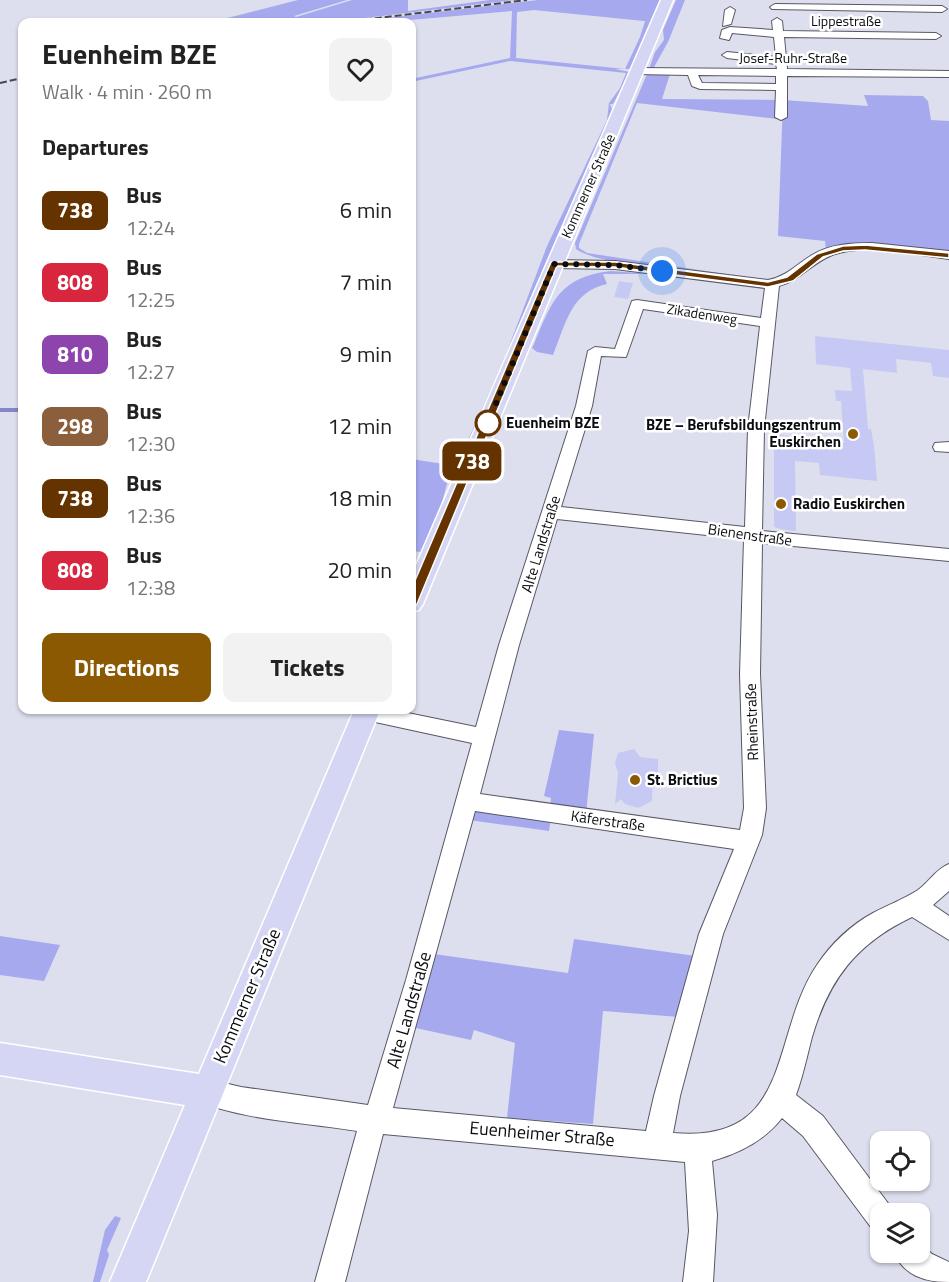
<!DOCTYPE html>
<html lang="en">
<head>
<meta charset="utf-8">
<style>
  :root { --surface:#fff; --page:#f2f2f2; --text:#222; --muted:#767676; --accent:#8a5901 }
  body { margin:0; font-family:"Titillium Web",sans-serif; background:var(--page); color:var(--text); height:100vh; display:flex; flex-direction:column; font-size:22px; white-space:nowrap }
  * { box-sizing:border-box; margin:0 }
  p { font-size:20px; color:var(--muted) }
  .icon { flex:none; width:33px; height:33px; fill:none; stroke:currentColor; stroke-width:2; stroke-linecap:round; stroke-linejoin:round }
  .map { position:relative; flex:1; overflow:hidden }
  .panel { position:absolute; left:18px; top:18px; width:398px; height:696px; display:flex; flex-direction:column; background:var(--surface); border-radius:12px; box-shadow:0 2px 4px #0004 }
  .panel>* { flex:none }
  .badge { padding:0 12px; border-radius:9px; font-size:21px; line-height:39px }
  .tools { position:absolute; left:870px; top:1131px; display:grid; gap:12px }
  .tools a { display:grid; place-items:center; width:60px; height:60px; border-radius:12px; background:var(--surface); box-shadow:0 2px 4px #0004; font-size:30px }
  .you { position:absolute; width:30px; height:30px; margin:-15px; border:4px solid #fff; border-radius:50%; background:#1a73e8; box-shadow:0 0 0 9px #1a73e833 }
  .map>.badge { position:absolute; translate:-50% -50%; box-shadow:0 0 0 3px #fff }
  h2 { padding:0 24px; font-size:22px; line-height:54px }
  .round { display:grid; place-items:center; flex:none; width:63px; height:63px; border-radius:12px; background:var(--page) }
  .headline { display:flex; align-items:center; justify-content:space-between; height:102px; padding:0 24px }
  h1 { font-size:28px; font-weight:700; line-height:45px }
  .action { display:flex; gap:12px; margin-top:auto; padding:12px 24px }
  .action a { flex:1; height:69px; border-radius:12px; background:var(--accent); color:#fff; font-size:24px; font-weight:700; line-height:69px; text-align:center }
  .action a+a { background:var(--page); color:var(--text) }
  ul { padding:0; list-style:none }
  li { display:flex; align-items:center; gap:18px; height:72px; padding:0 24px }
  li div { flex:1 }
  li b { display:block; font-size:22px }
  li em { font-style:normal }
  li .badge { min-width:66px; font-weight:700; text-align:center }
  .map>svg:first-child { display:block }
  .green { fill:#a6a9ee; fill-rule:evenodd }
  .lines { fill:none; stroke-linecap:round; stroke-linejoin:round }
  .stream { stroke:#8486c8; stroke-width:4 }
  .building { fill:#c6c9f4 }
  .minor-casing { stroke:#575864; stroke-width:2 }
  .major-casing { stroke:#fff; stroke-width:3 }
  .minor { fill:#fff; fill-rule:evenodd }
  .major { fill:#d4d6f4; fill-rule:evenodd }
  .rail { stroke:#47484f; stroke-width:2; stroke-dasharray:7 3; stroke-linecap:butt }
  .line { fill:#653300; stroke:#fff; stroke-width:1.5 }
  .walk { stroke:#0b0c10; stroke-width:6; stroke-dasharray:0 10.8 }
  .stop-dot { fill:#fff; stroke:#653300; stroke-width:3 }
  .poi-dot { fill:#8a5901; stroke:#fff; stroke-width:2 }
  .labels { text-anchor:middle; stroke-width:5; stroke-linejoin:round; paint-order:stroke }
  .far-street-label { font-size:14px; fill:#0b0c10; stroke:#fff }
  .stop-label { font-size:15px; font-weight:bold; fill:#0b0c10; stroke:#fff; text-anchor:start }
  .poi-label { font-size:15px; font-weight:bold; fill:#0b0c10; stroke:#fff; text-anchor:start }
  .street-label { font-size:15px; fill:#0b0c10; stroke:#fff }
  .near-street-label { font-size:18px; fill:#0b0c10; stroke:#fff }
</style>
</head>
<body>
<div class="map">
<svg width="949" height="1282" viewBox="0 0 949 1282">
  <rect width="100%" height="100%" fill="#dedfee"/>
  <g class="green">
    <polygon points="298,0 347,0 294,16 296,17 352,0 408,0 408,11 490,0 515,0 332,22 212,22"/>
    <path d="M538 0H663L632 69H615L630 72 613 104H610L613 112 605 135 571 205 521 330 464 456H461L505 357 547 246 607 120 609 103 620 88 626 73 510 61 411 82V79L510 58 512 11 387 22H355ZM534 10 644 21H645L640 37 625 69 516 58 517 12Z"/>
    <polygon points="676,0 685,0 668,42 653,69 649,69 655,52 664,40 663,30"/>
    <path d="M647 74H670L662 99 779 100 778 119 637 103 579 244V248L587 253 766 280C729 276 599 267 576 249L575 243Z"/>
    <polygon points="864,95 923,96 928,101 931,120 949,121 949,253 865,245 826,250 825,241 778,236 783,100 868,106"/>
    <path d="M611 271 652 274H603L607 284C571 292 566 323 553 355L537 352 532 348 534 344C552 300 560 277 611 271Z"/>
    <polygon points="411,459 457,466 447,484 437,520 421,552 411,551"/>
    <polygon points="559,730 594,734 586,814 550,809 551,798 544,796"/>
    <polygon points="473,809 551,818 549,831 469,820"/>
    <polygon points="0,936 60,945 44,981 0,975"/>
    <polygon points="574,939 696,956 679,1017 603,1011 593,1124 507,1118 515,1043 474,1030 471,1040 411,1027 434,954 568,973"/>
    <polygon points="115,1216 121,1218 107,1250 109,1255 100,1282 93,1282 105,1230"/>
  </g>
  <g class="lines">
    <polyline class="stream" points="0,410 22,410"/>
  </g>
  <g class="building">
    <polygon points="619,281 633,283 628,299 614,297"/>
    <polygon points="815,336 949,350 949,378 933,376 931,363 896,359 897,373 863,369 868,429 871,429 874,446 877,481 820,475 819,463 795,461 796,531 780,529 774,527 774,434 844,443 841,401 836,401 835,390 852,391 850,368 816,364"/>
    <polygon points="634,749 640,757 658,759 658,772 653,776 652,801 638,808 625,804 621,799 615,804 618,773 615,763 618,753"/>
  </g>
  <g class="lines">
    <g class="minor-casing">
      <g id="minor">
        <polygon points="775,4 942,6 947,9 942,12 772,9 770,7"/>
        <polygon points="730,7 735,10 731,24 723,26 725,10"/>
        <path d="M777 18 782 21 783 31 936 33 941 36 936 39 784 37 787 69 949 71V77L787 76V117L781 120 775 117 776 90 700 89 692 86 688 75 637 74 632 71 637 68 777 69 776 64 727 58 722 55 727 52 776 57 774 37 732 33 729 40 720 38 722 30 730 27 773 30 772 21ZM698 75 776 76V84L702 83Z"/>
        <path d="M872 243 949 251V259C915 255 862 242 830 256 811 264 799 281 779 286L764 429 762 531 949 549V561L762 543 760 674 766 808 762 835 723 934 680 1096 673 1133C795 1144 769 1036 817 965 831 944 851 925 873 913 888 905 904 899 918 890 929 882 936 869 949 864V891L933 905 949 916V940L912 917C857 943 829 979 812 1037 807 1056 803 1076 796 1095L823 1116 890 1206 893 1214H880V1230L870 1226 803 1136 782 1118C764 1141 740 1153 712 1161L717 1215 713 1282H683L689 1231 685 1162 383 1134 345 1282H315L357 1131C308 1123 243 1120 198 1101L194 1092 198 1083 207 1079 241 1087 368 1105 406 980 472 743 366 720 359 718 356 712 357 710H393L476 727 499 645 576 406 588 351 595 347 615 349 632 301 637 300 761 318 765 288 615 269 554 268 547 264 554 260 615 261 768 280C786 277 797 264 812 255 830 244 851 243 872 243ZM643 309 760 326 748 429 745 527 561 507 592 406 601 356 626 357ZM557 519 744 539 740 674 744 808 740 830 480 794 519 645ZM475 811 734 849 699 934 654 1096 646 1131 393 1108Z"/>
        <polygon points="949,442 949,452 935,451 933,447 935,443"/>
        <path d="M920 1243 932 1254 949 1262V1282C925 1282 904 1276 894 1252H920Z"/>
      </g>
    </g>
    <g class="major-casing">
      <g id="major">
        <polygon points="661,0 673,0 423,604 419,610 411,612 411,577"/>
        <polygon points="354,710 380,710 146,1282 110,1282 185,1105 0,1075 0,1043 199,1074"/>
      </g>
    </g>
    <use href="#minor" class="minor"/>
    <use href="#major" class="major"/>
    <g class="rail">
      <polyline points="345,22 527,0"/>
      <polyline points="0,83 22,78"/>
    </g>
  </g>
  <polygon class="line" points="865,245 949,253 949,258 865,250 843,251 823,257 793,281 768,287 615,267 557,266 417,604 415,607 407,607 405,604 551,262 615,262 768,282 787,277 817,254 843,246"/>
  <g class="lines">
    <polyline class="walk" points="488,423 554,264 615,265 662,271"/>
  </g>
  <circle class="stop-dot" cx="488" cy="423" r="12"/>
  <g class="poi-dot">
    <circle cx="853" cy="434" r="6"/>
    <circle cx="781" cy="504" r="6"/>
    <circle cx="635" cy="780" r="6"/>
  </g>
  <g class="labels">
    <g class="far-street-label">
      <text x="846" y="26">Lippestraße</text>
      <text x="793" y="63">Josef-Ruhr-Straße</text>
      <text transform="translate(588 186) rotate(-66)" y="5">Kommerner Straße</text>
      <text transform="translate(702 314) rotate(9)" y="5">Zikadenweg</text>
    </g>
    <g class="stop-label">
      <text x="506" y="428">Euenheim BZE</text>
    </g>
    <g class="poi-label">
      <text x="841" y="430" text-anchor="end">BZE – Berufsbildungszentrum<tspan x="841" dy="17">Euskirchen</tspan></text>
      <text x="793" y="509">Radio Euskirchen</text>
      <text x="647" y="785">St. Brictius</text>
    </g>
    <g class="street-label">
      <text transform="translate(750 535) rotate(8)" y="5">Bienenstraße</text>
      <text transform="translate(541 544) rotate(-73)" y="5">Alte Landstraße</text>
      <text transform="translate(752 722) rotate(-92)" y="5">Rheinstraße</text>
      <text transform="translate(608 821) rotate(8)" y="5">Käferstraße</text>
    </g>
    <g class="near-street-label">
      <text transform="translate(247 996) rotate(-67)" y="6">Kommerner Straße</text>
      <text transform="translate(409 1010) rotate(-74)" y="6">Alte Landstraße</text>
      <text transform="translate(542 1134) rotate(5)" y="6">Euenheimer Straße</text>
    </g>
  </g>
</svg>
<div class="tools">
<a><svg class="icon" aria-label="locate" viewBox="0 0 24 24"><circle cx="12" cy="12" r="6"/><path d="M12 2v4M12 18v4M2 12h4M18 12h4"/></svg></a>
<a><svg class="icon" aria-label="layers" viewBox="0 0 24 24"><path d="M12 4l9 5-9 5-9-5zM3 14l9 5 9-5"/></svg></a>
</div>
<div class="you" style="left:662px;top:271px"></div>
<b class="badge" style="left:472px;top:461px;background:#653300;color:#fff">738</b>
<section class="panel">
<div class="headline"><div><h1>Euenheim BZE</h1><p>Walk · 4 min · 260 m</p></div><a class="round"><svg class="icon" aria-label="heart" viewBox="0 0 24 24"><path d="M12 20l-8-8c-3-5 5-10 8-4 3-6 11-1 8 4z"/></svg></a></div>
<h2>Departures</h2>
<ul>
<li><span class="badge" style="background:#653300;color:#fff">738</span><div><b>Bus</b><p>12:24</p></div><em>6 min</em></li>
<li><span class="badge" style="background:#d7263d;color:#fff">808</span><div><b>Bus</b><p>12:25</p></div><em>7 min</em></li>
<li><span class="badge" style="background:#8e44ad;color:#fff">810</span><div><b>Bus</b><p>12:27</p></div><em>9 min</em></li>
<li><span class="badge" style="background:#8b5e3c;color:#fff">298</span><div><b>Bus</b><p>12:30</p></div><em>12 min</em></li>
<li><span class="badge" style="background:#653300;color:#fff">738</span><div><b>Bus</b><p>12:36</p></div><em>18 min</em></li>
<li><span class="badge" style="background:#d7263d;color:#fff">808</span><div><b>Bus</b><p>12:38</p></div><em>20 min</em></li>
</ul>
<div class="action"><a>Directions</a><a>Tickets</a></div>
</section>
</div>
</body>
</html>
